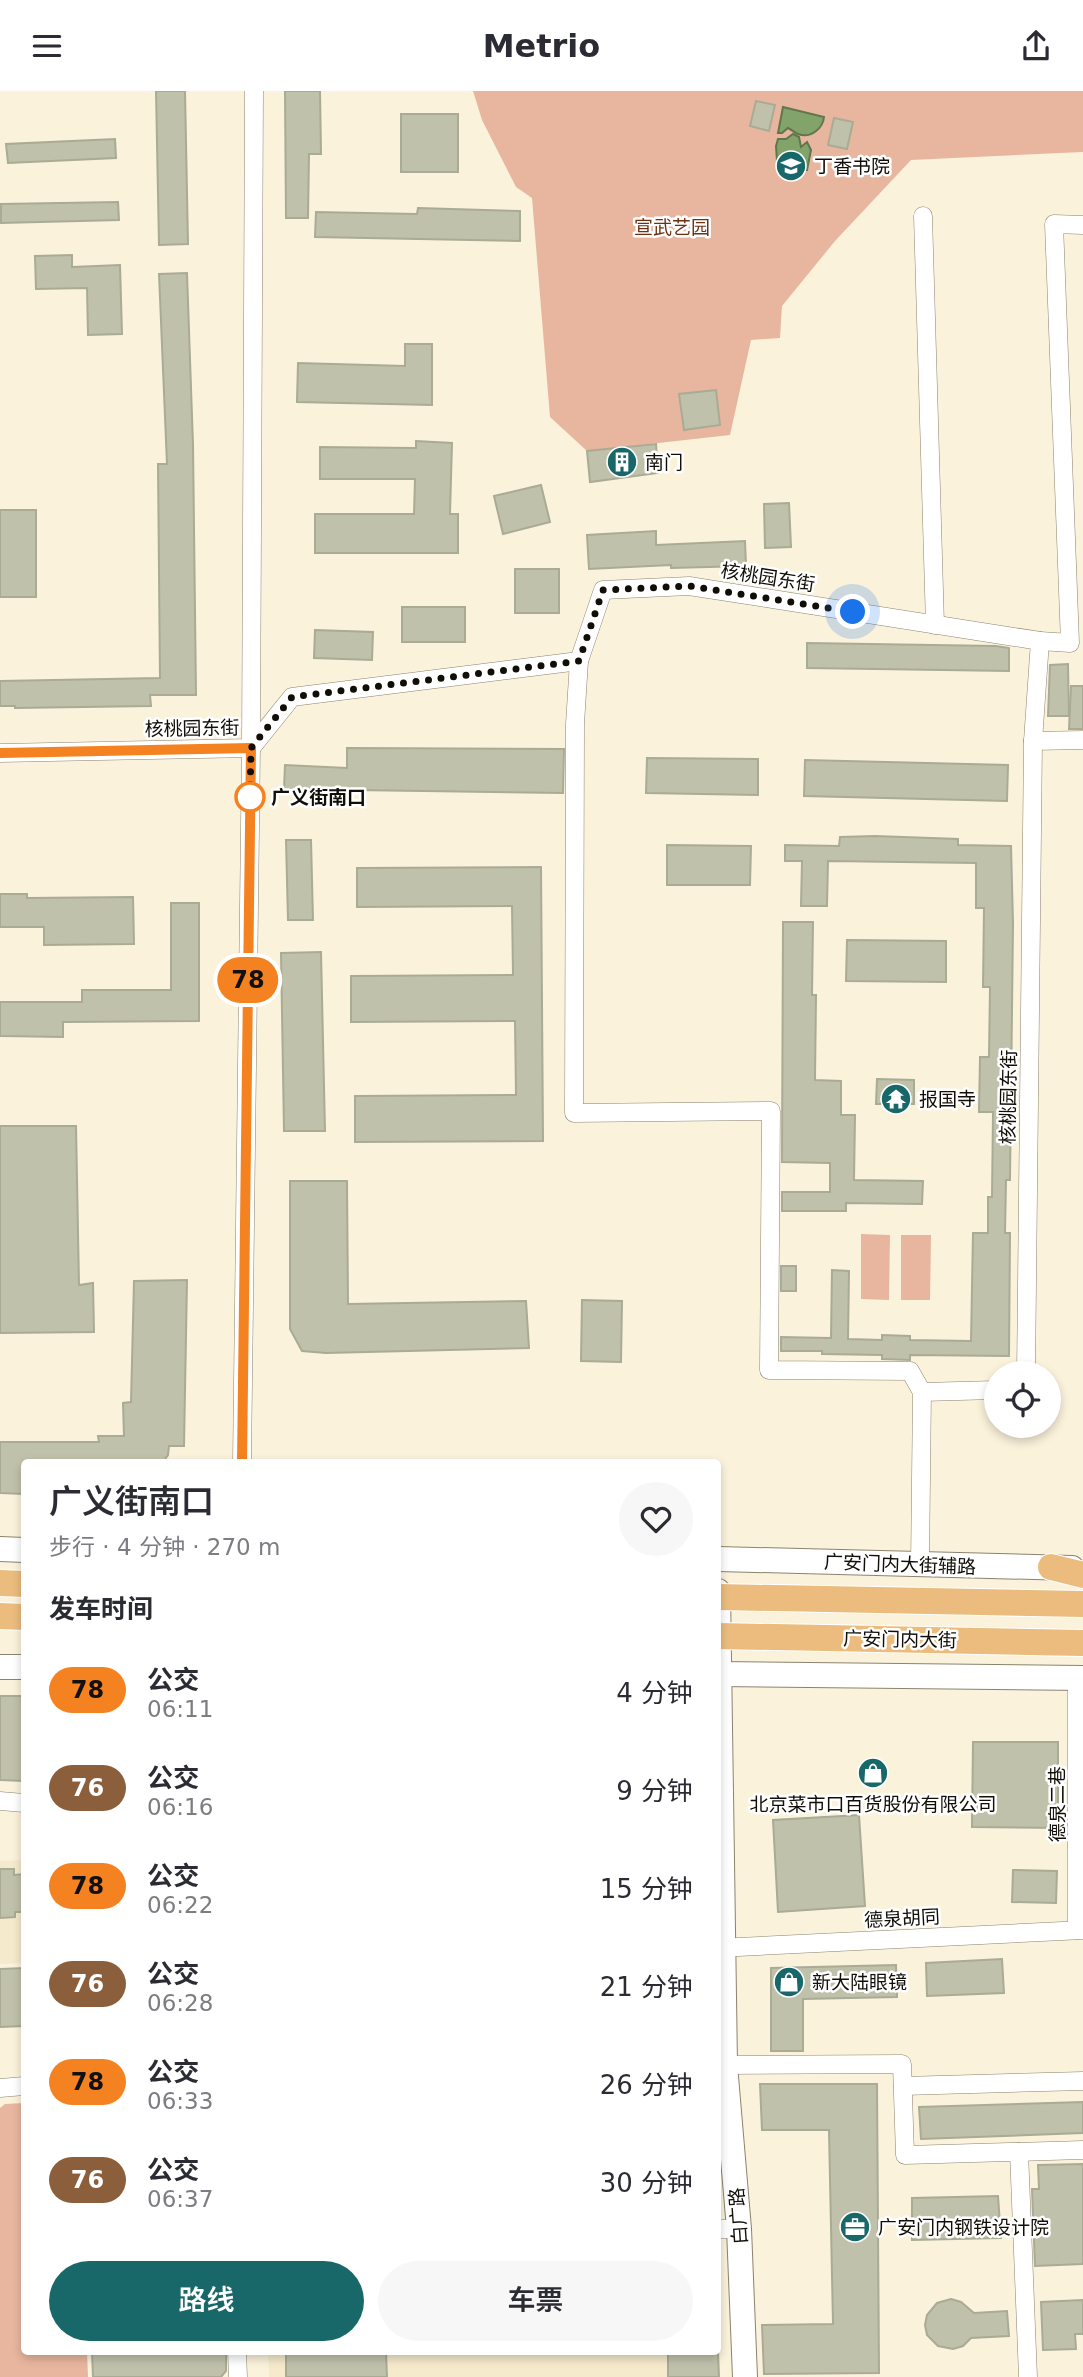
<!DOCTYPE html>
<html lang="zh">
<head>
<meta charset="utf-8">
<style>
  :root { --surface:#fff; --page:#f7f7f7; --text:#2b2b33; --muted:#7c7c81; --accent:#186769 }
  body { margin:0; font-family:"DejaVu Sans","Noto Sans SC",sans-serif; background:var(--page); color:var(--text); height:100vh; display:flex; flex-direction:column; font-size:26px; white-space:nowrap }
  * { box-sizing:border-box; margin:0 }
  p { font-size:23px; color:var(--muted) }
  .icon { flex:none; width:38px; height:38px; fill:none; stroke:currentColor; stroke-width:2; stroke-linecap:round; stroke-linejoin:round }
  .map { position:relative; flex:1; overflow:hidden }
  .details { position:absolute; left:21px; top:1368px; width:700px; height:896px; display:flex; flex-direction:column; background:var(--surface); border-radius:7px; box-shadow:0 4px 10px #0003 }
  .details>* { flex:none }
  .badge { padding:0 14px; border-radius:23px; font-size:24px; line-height:46px }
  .controls { position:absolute; left:984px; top:1270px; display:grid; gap:14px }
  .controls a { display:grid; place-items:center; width:77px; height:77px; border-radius:50%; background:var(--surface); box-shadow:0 4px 10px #0003; font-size:35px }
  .you { position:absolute; width:35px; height:35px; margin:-18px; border:5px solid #fff; border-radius:50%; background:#1a73e8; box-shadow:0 0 0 10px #1a73e833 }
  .map>.badge { position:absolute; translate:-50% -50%; box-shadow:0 0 0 4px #fff }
  h2 { padding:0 28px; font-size:26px; line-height:63px }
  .round { display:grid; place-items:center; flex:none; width:74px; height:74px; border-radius:37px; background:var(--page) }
  .summary { display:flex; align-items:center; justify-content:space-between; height:119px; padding:0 28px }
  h1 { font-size:33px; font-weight:600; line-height:52px }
  .primary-button { display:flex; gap:14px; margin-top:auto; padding:14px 28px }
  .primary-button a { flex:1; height:80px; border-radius:42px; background:var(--accent); color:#fff; font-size:28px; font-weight:600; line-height:80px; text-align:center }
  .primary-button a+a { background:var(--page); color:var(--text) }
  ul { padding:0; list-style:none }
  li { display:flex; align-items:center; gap:21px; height:98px; padding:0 28px }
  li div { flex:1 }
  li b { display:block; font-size:26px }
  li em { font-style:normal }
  li .badge { min-width:77px; font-weight:700; text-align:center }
  header { display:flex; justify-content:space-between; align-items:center; height:91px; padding:0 28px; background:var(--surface); font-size:32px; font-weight:600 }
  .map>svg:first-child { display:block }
  .built { fill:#f5eacc }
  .green { fill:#e8b69f }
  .water { fill:#82a369; stroke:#60764c; stroke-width:2 }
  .building { fill:#c0c1ab; stroke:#a9ab95; stroke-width:2 }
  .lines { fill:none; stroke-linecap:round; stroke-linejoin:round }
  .street-casing { stroke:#8b836e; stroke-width:19 }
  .secondary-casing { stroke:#8b836e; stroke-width:26 }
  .primary-casing { stroke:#fff; stroke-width:28 }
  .street { stroke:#fff; stroke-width:18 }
  .secondary { stroke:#fff; stroke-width:24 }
  .primary { stroke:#ebbc7e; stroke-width:26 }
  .line-casing { stroke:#fff; stroke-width:16 }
  .line { stroke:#f58220; stroke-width:10 }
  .walk { stroke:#110e07; stroke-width:7; stroke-dasharray:0 12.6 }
  .stop-dot { fill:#fff; stroke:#f58220; stroke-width:3.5 }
  .labels { text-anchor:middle; stroke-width:5; stroke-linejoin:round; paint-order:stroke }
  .poi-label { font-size:19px; fill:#110e07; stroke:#fff; text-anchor:start }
  .park-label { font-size:19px; fill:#6d3111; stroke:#fff }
  .street-label { font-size:19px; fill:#110e07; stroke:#fff }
  .stop-label { font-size:19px; font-weight:bold; fill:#110e07; stroke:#fff; text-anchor:start }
</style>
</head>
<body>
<header><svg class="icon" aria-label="menu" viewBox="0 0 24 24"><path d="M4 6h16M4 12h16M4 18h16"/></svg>Metrio<svg class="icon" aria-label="share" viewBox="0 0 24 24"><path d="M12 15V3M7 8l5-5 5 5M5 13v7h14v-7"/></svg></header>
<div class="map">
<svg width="1083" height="2286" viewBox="0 0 1083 2286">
  <rect width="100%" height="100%" fill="#fbf2dc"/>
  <g class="built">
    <polygon points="24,1769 24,1872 0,1873 0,1770"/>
    <polygon points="718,2241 719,2286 269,2286 268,2261 718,2261"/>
  </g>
  <g class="green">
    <polygon points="473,0 1083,0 1083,61 911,69 835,150 782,215 780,247 751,249 730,344 587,360 550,326 532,107 516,96 482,29"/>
    <polygon points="861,1143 890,1144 889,1209 861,1208"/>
    <polygon points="901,1144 931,1144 930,1209 901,1209"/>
    <polygon points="24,2012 24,2261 87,2261 88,2286 0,2286 0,2017 5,2013"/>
  </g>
  <g class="water">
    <path d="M783 16 824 26C823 37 811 48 798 43 795 42 792 39 788 37L782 42H778Z"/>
    <polygon points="793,43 799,46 801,56 807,51 811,59 807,79 802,79 800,73 784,69 777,70 776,55 778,48 786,48"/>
  </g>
  <g class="building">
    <polygon points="156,0 185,0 188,153 159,154"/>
    <polygon points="285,0 320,0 321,63 309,63 308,127 286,127"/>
    <polygon points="756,10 775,14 769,40 750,35"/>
    <rect x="401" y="23" width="57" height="58"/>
    <polygon points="834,27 853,31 847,58 828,54"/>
    <polygon points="115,48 116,67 8,72 6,53"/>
    <polygon points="118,111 119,129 1,132 1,113"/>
    <polygon points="418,117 520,120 520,150 315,146 316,121 417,123"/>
    <polygon points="72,164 72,176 120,174 122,243 88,244 87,197 36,198 35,165"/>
    <polygon points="187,182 193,354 196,604 150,604 151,615 15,617 15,615 0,615 0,590 160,587 158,373 167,373 159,183"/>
    <polygon points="405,253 432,253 432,314 297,311 298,272 405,275"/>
    <polygon points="716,299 720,334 684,339 679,303"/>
    <polygon points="416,350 452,352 450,423 458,423 458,462 315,462 315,423 414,423 415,388 320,388 320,356 416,357"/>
    <polygon points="656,353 658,382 590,391 587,360"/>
    <polygon points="541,394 550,431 503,443 494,405"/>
    <polygon points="789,412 791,456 765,457 764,413"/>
    <rect x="0" y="419" width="36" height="87"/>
    <polygon points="656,440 656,454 745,450 746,475 671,477 671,474 589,478 587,444"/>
    <rect x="515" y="478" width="44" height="44"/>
    <rect x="402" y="516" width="63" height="35"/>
    <polygon points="315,539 373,541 372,569 314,567"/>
    <polygon points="807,552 996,555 1009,557 1009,580 807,577"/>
    <polygon points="1068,573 1069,625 1048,625 1050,574"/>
    <polygon points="1071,595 1083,595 1083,638 1069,638"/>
    <polygon points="347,657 564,658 563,702 284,698 285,674 347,677"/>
    <polygon points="647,667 758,668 758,704 646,702"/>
    <polygon points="805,669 1008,674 1007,710 804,705"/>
    <polygon points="875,745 958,748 958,754 1011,755 1013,832 1010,1089 1006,1089 1005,1142 1010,1142 1009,1265 910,1264 910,1269 882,1268 882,1264 822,1263 822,1260 781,1260 781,1246 831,1247 832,1179 849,1180 848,1248 882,1249 882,1244 910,1245 910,1249 971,1250 973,1142 988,1142 988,1106 992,1106 993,1021 979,1021 980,966 989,966 990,896 983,896 984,817 976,817 976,772 828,770 827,815 801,815 802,770 785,770 785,754 839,755 840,746"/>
    <polygon points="286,749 311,749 313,829 288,829"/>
    <polygon points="667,754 751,755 750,794 667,794"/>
    <polygon points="541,776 543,1050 355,1051 355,1005 516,1004 515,930 351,931 351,885 513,884 512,815 357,816 357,777"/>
    <polygon points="0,803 27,803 27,807 133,806 134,853 44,854 44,836 0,836"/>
    <polygon points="171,812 199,812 199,930 63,931 63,946 0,945 0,911 82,911 82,899 171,899"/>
    <polygon points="783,831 813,831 812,904 816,904 815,989 841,990 841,1024 855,1024 854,1089 923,1090 922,1113 846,1112 846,1120 782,1120 782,1101 830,1101 830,1072 782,1071"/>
    <polygon points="847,849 946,850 946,891 846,890"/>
    <polygon points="321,861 325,1040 284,1040 281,862"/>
    <polygon points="877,988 914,989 914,1013 876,1013"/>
    <polygon points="0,1035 76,1035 79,1194 93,1192 94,1241 0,1242"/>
    <polygon points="290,1090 347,1090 348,1213 526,1210 529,1257 326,1262 302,1260 290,1238"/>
    <rect x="781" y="1175" width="15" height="25"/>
    <polygon points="187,1189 184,1355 169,1355 168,1364 162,1372 24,1372 24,1403 0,1402 0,1351 99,1351 98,1345 124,1345 123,1312 131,1311 134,1190"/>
    <polygon points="582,1209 622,1210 621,1271 581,1270"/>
    <polygon points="0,1605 24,1605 24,1690 0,1689"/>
    <polygon points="973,1651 1058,1651 1058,1737 972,1736"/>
    <polygon points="859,1724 865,1815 778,1821 773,1729"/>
    <polygon points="0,1778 14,1778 14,1784 24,1783 24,1821 15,1821 15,1826 0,1827"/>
    <polygon points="1013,1779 1057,1780 1056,1812 1012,1811"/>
    <polygon points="1002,1868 1004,1902 927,1905 926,1872"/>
    <polygon points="896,1874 897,1906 803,1908 803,1960 771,1960 771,1877"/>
    <polygon points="24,1877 24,1935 0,1936 0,1878"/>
    <polygon points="760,1993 877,1993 879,2282 764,2283 762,2234 833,2233 829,2039 762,2039"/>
    <polygon points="1083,2011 1083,2042 921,2048 919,2016"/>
    <polygon points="1083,2073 1083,2173 1035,2175 1032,2098 1039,2098 1038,2074"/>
    <polygon points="998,2105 1001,2147 912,2149 912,2107"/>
    <polygon points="951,2208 961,2211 974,2222 1007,2220 1009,2245 971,2247 963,2255 953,2258 938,2255 927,2244 925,2234 927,2224 937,2212"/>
    <polygon points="1083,2209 1083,2243 1075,2243 1076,2258 1043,2259 1041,2211"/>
    <polygon points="92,2261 226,2261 226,2280 221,2286 93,2286"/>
    <polygon points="286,2261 386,2261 387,2286 286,2286"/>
    <polygon points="668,2261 718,2261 719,2286 668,2286"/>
  </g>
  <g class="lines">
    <g class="street-casing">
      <g id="street">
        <polyline points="923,125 935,534"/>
        <polyline points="1040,550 1070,552 1054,133 1083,134"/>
        <polyline points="579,570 575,633 574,1022 771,1020 769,1279 910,1280 922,1301 920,1475"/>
        <polyline points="1033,650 1083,649"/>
        <polyline points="0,662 251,657 292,606 579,570 603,499 689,495 1040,550 1033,650 1026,1283"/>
        <polyline points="922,1301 996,1299"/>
        <polyline points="242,1372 251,657 254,0"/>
        <polyline points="1077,1587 1077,1839"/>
        <polyline points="0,1710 24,1712"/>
        <polyline points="718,1857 1083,1839"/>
        <polyline points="725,1974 902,1973 905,2064 1083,2059"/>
        <polyline points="903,1995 1083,1990"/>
        <polyline points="0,1997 24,1995"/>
        <polyline points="1019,2061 1028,2286"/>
        <polyline points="718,2138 739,2138"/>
        <polyline points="237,2261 238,2286"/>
      </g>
    </g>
    <g class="secondary-casing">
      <g id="secondary">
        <polyline points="0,1458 24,1459"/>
        <polyline points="718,1468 1072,1477"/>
        <polyline points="718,1500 725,1974 739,2138 745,2286"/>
        <polyline points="0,1576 24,1576"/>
        <polyline points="718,1583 1083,1587"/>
      </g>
    </g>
    <g class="primary-casing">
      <g id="primary">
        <polyline points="1051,1476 1083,1484"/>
        <polyline points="0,1492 24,1493"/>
        <polyline points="718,1506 1083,1513"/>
        <polyline points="0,1525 24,1526"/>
        <polyline points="718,1545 1083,1552"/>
      </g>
    </g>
    <use href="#street" class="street"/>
    <use href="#secondary" class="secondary"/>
    <use href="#primary" class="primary"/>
  </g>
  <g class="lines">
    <g class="line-casing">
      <polyline id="line" points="0,662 251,657 242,1372"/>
    </g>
    <use href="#line" class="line"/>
    <polyline class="walk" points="250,706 251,657 292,606 579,570 603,499 690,495 853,521"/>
  </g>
  <defs>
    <g id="school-disc" transform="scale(1.575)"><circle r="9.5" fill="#186769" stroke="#fff"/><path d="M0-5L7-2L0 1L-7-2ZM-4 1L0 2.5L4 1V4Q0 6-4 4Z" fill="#fff"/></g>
    <g id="building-disc" transform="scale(1.575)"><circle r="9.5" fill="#186769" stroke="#fff"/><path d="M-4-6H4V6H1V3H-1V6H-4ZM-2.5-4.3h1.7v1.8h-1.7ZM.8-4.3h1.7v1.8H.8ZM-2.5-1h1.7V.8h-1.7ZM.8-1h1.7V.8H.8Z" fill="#fff"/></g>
    <g id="temple-disc" transform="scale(1.575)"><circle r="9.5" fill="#186769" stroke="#fff"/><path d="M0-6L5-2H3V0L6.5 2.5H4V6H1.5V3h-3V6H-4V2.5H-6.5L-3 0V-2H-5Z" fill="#fff"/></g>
    <g id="shop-disc" transform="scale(1.575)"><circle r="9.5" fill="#186769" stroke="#fff"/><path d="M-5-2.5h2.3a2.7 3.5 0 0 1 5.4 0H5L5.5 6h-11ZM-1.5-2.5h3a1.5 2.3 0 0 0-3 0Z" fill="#fff"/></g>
    <g id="office-disc" transform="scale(1.575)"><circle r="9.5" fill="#186769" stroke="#fff"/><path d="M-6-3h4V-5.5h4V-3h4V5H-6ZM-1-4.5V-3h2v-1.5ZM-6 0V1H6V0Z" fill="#fff"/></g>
  </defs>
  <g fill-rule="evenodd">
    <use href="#school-disc" x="791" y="75"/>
    <use href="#building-disc" x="622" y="371"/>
    <use href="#temple-disc" x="896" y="1008"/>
    <use href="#shop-disc" x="873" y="1682"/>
    <use href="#shop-disc" x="789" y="1891"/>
    <use href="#office-disc" x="855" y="2136"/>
  </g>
  <circle class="stop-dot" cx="250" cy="706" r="14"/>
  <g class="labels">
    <g class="poi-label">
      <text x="814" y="82">丁香书院</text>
      <text x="645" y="378">南门</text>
      <text x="919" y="1015">报国寺</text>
      <text x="873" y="1720" text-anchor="middle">北京菜市口百货股份有限公司</text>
      <text x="812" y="1898">新大陆眼镜</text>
      <text x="878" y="2143">广安门内钢铁设计院</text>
    </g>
    <g class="park-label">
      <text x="672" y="143">宣武艺园</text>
    </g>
    <g class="street-label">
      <text transform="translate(768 486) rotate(9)" y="7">核桃园东街</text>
      <text transform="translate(192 637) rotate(-1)" y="7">核桃园东街</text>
      <text transform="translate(1008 1006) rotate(-89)" y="7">核桃园东街</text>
      <text transform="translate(900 1473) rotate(2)" y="7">广安门内大街辅路</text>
      <text transform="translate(900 1548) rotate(1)" y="7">广安门内大街</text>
      <text transform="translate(1057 1713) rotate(-90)" y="7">德泉二巷</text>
      <text transform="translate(902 1827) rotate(-3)" y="7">德泉胡同</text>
      <text transform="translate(738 2125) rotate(-94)" y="7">白广路</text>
    </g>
    <g class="stop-label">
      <text x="271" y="713">广义街南口</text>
    </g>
  </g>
</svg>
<div class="controls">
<a><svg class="icon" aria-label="locate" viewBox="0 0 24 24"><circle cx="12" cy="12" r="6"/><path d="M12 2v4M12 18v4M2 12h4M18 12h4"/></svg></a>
</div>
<div class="you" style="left:853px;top:521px"></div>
<b class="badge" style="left:248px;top:889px;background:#f58220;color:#111">78</b>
<section class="details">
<div class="summary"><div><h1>广义街南口</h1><p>步行 · 4 分钟 · 270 m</p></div><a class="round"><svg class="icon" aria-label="heart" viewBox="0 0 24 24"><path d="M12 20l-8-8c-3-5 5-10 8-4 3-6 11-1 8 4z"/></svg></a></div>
<h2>发车时间</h2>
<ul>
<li><span class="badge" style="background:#f58220;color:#111">78</span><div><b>公交</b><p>06:11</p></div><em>4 分钟</em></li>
<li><span class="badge" style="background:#8b5e3c;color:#fff">76</span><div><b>公交</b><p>06:16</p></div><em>9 分钟</em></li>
<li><span class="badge" style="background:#f58220;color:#111">78</span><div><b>公交</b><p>06:22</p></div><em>15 分钟</em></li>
<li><span class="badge" style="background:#8b5e3c;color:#fff">76</span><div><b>公交</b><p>06:28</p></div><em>21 分钟</em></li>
<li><span class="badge" style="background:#f58220;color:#111">78</span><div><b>公交</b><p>06:33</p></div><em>26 分钟</em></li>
<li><span class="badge" style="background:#8b5e3c;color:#fff">76</span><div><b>公交</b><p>06:37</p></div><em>30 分钟</em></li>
</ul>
<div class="primary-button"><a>路线</a><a>车票</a></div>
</section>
</div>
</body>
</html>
